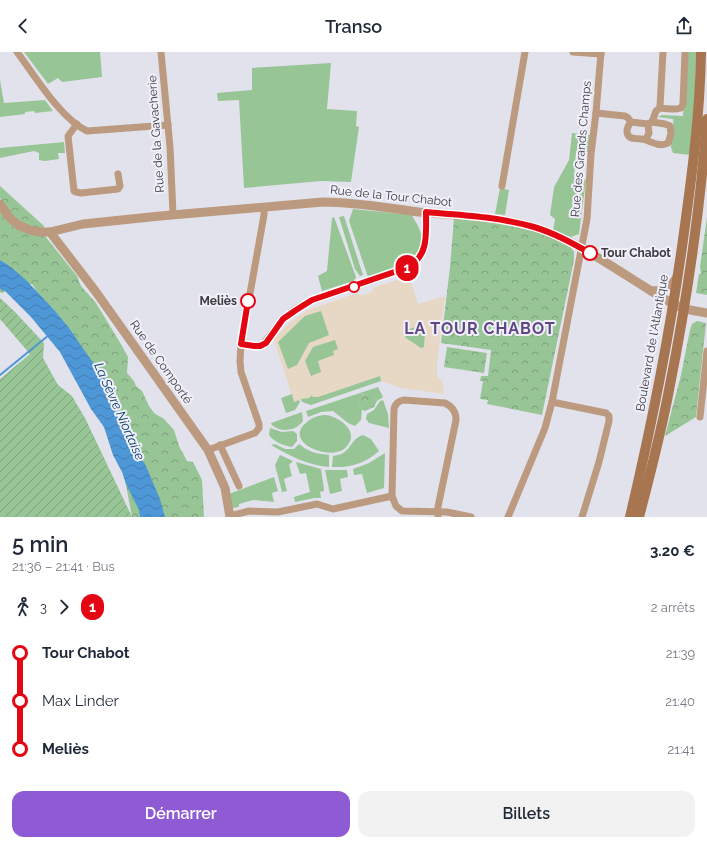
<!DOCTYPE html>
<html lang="fr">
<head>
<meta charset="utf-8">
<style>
  :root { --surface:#fff; --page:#f2f2f3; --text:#1f2937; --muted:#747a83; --accent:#8f5bd4 }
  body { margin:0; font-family:Raleway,sans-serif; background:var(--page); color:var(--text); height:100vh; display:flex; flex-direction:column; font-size:15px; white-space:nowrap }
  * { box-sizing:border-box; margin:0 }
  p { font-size:13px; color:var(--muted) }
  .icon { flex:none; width:22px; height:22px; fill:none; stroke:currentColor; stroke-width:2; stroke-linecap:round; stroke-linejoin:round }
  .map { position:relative; height:465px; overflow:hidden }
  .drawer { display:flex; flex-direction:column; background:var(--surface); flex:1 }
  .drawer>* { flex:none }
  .badge { padding:0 8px; border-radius:13px; font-size:14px; line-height:26px }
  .map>.badge { position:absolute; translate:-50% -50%; box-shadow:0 0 0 2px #fff }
  .legs { display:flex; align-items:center; gap:6px; height:44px; padding:0 12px; font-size:13px }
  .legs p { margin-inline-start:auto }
  .headline { display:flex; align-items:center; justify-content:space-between; height:68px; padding:0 12px }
  h1 { font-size:22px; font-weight:600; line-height:30px }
  .button { display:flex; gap:8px; margin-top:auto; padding:8px 12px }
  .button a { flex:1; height:46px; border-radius:12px; background:var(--accent); color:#fff; font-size:16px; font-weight:600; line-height:46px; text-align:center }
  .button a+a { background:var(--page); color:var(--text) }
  ul { padding:0 12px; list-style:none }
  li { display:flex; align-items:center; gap:14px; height:48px; font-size:15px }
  li i { display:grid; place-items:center; width:6px; height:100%; margin:0 5px; background:currentColor }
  li i::after { content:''; width:10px; height:10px; margin:-5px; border:3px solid; border-radius:50%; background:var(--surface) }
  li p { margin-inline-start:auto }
  li:first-child i { background:linear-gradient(#0000 50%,currentColor 0) }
  li:last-child i { background:linear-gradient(currentColor 50%,#0000 0) }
  header { display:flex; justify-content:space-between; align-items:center; height:52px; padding:0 12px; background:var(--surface); font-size:18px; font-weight:600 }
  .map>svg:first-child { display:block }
  .education { fill:#e7d7c5 }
  .grass { fill:#98c596 }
  .forest { fill:url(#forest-crowns) }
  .garden { fill:url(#garden-furrows) }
  .water { fill:url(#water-waves) }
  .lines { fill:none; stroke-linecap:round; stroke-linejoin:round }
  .stream { stroke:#4e97d7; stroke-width:2 }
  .minor { stroke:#bc9a80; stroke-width:7 }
  .tertiary { stroke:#bc9a80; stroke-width:9 }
  .secondary { stroke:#a7754f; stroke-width:10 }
  .line-1-casing { stroke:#fff; stroke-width:9 }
  .line-1 { stroke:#e30613; stroke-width:6 }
  .stop-1-dot { fill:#fff; stroke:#e30613; stroke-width:2 }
  .labels { text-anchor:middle; stroke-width:4; stroke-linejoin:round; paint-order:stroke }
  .street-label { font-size:12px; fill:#3c3c40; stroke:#f0effa }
  .stop-label { font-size:12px; font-weight:bold; fill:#3c3c40; stroke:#f0effa; text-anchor:start }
  .water-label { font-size:13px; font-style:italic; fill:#033c66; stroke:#f0effa }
  .district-label { font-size:16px; font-weight:bold; letter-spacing:1px; fill:#5f4784; stroke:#f0effa }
</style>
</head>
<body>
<header><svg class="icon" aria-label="back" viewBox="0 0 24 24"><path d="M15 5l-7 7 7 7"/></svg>Transo<svg class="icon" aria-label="share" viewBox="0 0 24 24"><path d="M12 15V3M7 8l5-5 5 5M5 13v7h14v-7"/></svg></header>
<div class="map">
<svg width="707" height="465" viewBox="0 0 707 465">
  <defs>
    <pattern id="forest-crowns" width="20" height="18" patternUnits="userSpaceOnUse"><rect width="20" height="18" fill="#98c596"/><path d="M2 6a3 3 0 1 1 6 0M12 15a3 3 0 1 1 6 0" fill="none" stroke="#7da17c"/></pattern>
    <pattern id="garden-furrows" width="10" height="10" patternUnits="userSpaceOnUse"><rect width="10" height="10" fill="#98c596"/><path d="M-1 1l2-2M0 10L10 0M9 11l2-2" fill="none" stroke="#7da17c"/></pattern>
    <pattern id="water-waves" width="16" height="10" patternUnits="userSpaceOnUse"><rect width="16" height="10" fill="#4e97d7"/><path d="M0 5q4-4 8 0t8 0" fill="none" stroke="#427cb0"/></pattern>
  </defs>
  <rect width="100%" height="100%" fill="#e2e2ed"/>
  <polygon class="education" points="409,224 418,252 445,244 437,311 437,324 443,331 444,342 401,336 381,329 380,324 318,345 313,345 312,343 309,346 294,350 274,288 282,278 293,268 308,258 357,241 361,243 367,242 373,239 373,236"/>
  <g class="grass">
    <polygon points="24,0 100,0 102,25 62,30 58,26 48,32"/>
    <path d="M686 0H696L695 43 690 103 673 101C667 90 675 79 673 67L658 65 662 63 683 64Z"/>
    <polygon points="331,11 327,57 357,59 356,74 359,75 351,130 321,129 244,136 239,48 218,49 217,41 252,38 252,16"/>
    <polygon points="0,28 4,51 45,48 53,59 35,61 34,59 25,60 25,62 0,65"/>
    <polygon points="572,81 590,83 588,100 576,99 574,126 586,128 579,182 571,185 553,179 555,167 550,163 554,135 569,108"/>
    <polygon points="64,90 65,101 58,101 59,107 45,109 39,108 39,101 34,99 0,106 0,96"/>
    <polygon points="500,136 509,138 505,163 495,162"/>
    <path d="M353 157 412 163C414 168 419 174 420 179 430 209 387 219 368 225L349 169Z"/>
    <polygon points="344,164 363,223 360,224 355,217 339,165"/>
    <polygon points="334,165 356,225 354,229 322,239 318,224 327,219 332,166"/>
    <polygon points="321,259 329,283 309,291 297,313 288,317 278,290 305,264"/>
    <polygon points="419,274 423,275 425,279 424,295 421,296 406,286 404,282 406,278"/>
    <polygon points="335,288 338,297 333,299 334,303 318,309 321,320 311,324 305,309 313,295"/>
    <polygon points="380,324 381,329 311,353 302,350 301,347 309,346 312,343 313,345 318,345"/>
    <polygon points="378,335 383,345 377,349 376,346 368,341 362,342 358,350 362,358 361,368 355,374 348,371 333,359 321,360 308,365 306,359"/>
    <polygon points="292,342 294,350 299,348 300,350 295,358 286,361 281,346"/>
    <polygon points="383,348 388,362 389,376 369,371 366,367 367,362 374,358 380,349"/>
    <path d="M302 360 303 369C296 379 281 381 272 373L271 371Z"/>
    <path d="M326 363C342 365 362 383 344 397 327 409 282 389 307 370 313 365 319 363 326 363Z"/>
    <path d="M270 376 282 380 293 379 297 382V389L292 395C283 393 275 391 269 383Z"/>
    <path d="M363 383 371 387 379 399C366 411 350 416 332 415L333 404C336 403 340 403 343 401 352 396 351 387 363 383Z"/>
    <path d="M275 392 285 397H294L299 392C301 393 304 396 306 397 313 401 321 402 329 403V415C307 413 290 404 271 393Z"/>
    <polygon points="385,401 384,436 367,441 362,422 354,423 353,417 369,411"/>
    <polygon points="280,403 293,409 289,413 292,424 284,427 287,439 282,440 275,413"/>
    <polygon points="296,410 321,417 324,437 324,439 320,440 321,446 314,446 295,450 294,445 310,440 306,421 300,422"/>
    <polygon points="325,418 347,418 348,425 340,427 342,439 330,442"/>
    <polygon points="274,425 278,439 272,441 274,450 253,448 239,452 239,455 232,456 229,442"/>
  </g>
  <g class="forest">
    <polygon points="0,134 44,174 44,178 22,171 10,161 0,146"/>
    <polygon points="0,158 45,184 77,224 81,234 96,251 122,294 128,305 127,321 134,329 136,334 142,339 149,354 154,361 164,367 174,378 179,394 187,409 193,410 202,428 204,465 132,465 118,390 41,246 32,232 12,236 2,241 0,240"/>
    <polygon points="707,165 707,243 696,241 699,222 701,222 700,215"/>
    <polygon points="454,166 494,170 524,176 567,191 574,200 574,208 542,363 487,352 488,348 480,347 483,329 480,329 481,324 488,324 491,298 441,291 450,215"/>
    <polygon points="697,269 706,271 696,365 665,384 681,323 690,278 692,272"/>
    <polygon points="447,295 487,301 484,321 444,315"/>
    <path d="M365 341C371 340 375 343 377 349L374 355 365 359 362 358 358 350 360 344Z"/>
  </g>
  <polygon class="garden" points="0,246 15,260 44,291 43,306 58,333 72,344 86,368 132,465 0,465 0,327 30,302 0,267"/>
  <polygon class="water" points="0,208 11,215 27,229 55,259 69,276 89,305 99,318 106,329 118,364 129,381 133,396 145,412 160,447 165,465 140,465 139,458 126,432 122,420 113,403 104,375 91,357 60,300 31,265 5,239 0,237"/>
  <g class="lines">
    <polyline class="stream" points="0,323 49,283"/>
    <g class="minor">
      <path d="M17 0C35 24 60 66 87 79L168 73"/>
      <polyline points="161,0 170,95 173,162"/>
      <polyline points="573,0 601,2"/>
      <path d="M663 0 660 54V56C667 57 675 58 681 56L683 52 685 0"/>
      <polyline points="596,61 625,64 628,66 631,70 648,72 652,70 656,59 660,56"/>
      <path d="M631 70C629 72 628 74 627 78 626 90 640 85 646 88 653 91 661 95 668 91L671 82 670 74 665 72 652 70"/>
      <polyline points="77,72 68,84 74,139 76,140 81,141 118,137 120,134 118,122"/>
      <polyline points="646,87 649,81 648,72"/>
      <polyline points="502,134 525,0"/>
      <polyline points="241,292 254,294 263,292 283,267 295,257 312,249 388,223 409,215 414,212 419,207 424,197 425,190 426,160"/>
      <polyline points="552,350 606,361 609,364 609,369 599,410 582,465"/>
      <polyline points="700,365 707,299"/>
      <polyline points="220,393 239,434"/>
      <polyline points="208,398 255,381 259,376 259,372 241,320 240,309 241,292 264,163 264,155"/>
      <path d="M392 444 394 357C395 352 398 349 404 348L445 351C453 355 456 360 456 368L438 455V465"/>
      <polyline points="230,464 249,459 278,460 317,452 333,457 392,444 396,454 402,459 447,460 471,465"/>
      <polyline points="508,465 545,376 552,350 587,167 591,102 596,61 601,0"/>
    </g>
    <g class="tertiary">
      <path d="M0 152 9 165 18 173 30 178 40 180H50L83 172 160 164 323 150C355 150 387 156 419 160 464 164 508 164 550 181 594 199 632 229 673 252L685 257 707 261"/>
      <polyline points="50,180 96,240 208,398 225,436 230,465"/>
      <path d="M651 239C662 239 671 236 677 225"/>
    </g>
    <g class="secondary">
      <path d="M630 465C651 376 669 286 682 195 691 130 700 66 701 0"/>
      <path d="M639 465C650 423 661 381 669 338 687 248 700 159 707 67"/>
    </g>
  </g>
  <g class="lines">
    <g class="line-1-casing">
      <path id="line-1" d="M248 249 241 292 254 294H260L266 291 283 267 296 258 312 248 409 215C429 202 426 182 426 160 463 163 499 165 534 175 554 181 572 191 590 201"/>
    </g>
    <use href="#line-1" class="line-1"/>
  </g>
  <g class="stop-1-dot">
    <circle cx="590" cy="201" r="7"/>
    <circle cx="354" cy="235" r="5"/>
    <circle cx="248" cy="249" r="7"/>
  </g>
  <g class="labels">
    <g class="street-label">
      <text transform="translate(156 82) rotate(-94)" y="4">Rue de la Gavacherie</text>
      <text transform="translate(581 97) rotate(-85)" y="4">Rue des Grands Champs</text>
      <text transform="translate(391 144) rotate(6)" y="4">Rue de la Tour Chabot</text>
      <text transform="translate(652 291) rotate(-80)" y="4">Boulevard de l'Atlantique</text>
      <text transform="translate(161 310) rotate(55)" y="4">Rue de Comporté</text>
    </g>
    <g class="stop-label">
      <text x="601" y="205">Tour Chabot</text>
      <text x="237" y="253" text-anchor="end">Meliès</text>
    </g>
    <g class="water-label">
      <text transform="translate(120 359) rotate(66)" y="5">La Sèvre Niortaise</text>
    </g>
    <g class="district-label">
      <text x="480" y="282">LA TOUR CHABOT</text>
    </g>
  </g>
</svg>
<b class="badge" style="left:407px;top:216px;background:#e30613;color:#fff">1</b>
</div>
<section class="drawer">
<div class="headline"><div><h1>5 min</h1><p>21:36 – 21:41 · Bus</p></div><b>3.20 €</b></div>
<div class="legs"><svg class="icon" aria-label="walk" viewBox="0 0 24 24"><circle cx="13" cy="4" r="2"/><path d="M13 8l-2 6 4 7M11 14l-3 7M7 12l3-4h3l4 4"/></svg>3<svg class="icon" aria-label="forward" viewBox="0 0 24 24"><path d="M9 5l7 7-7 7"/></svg><b class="badge" style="background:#e30613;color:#fff">1</b><p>2 arrêts</p></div>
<ul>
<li><i style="color:#e30613"></i><b>Tour Chabot</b><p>21:39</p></li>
<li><i style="color:#e30613"></i><span>Max Linder</span><p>21:40</p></li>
<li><i style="color:#e30613"></i><b>Meliès</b><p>21:41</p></li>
</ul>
<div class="button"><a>Démarrer</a><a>Billets</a></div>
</section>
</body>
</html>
